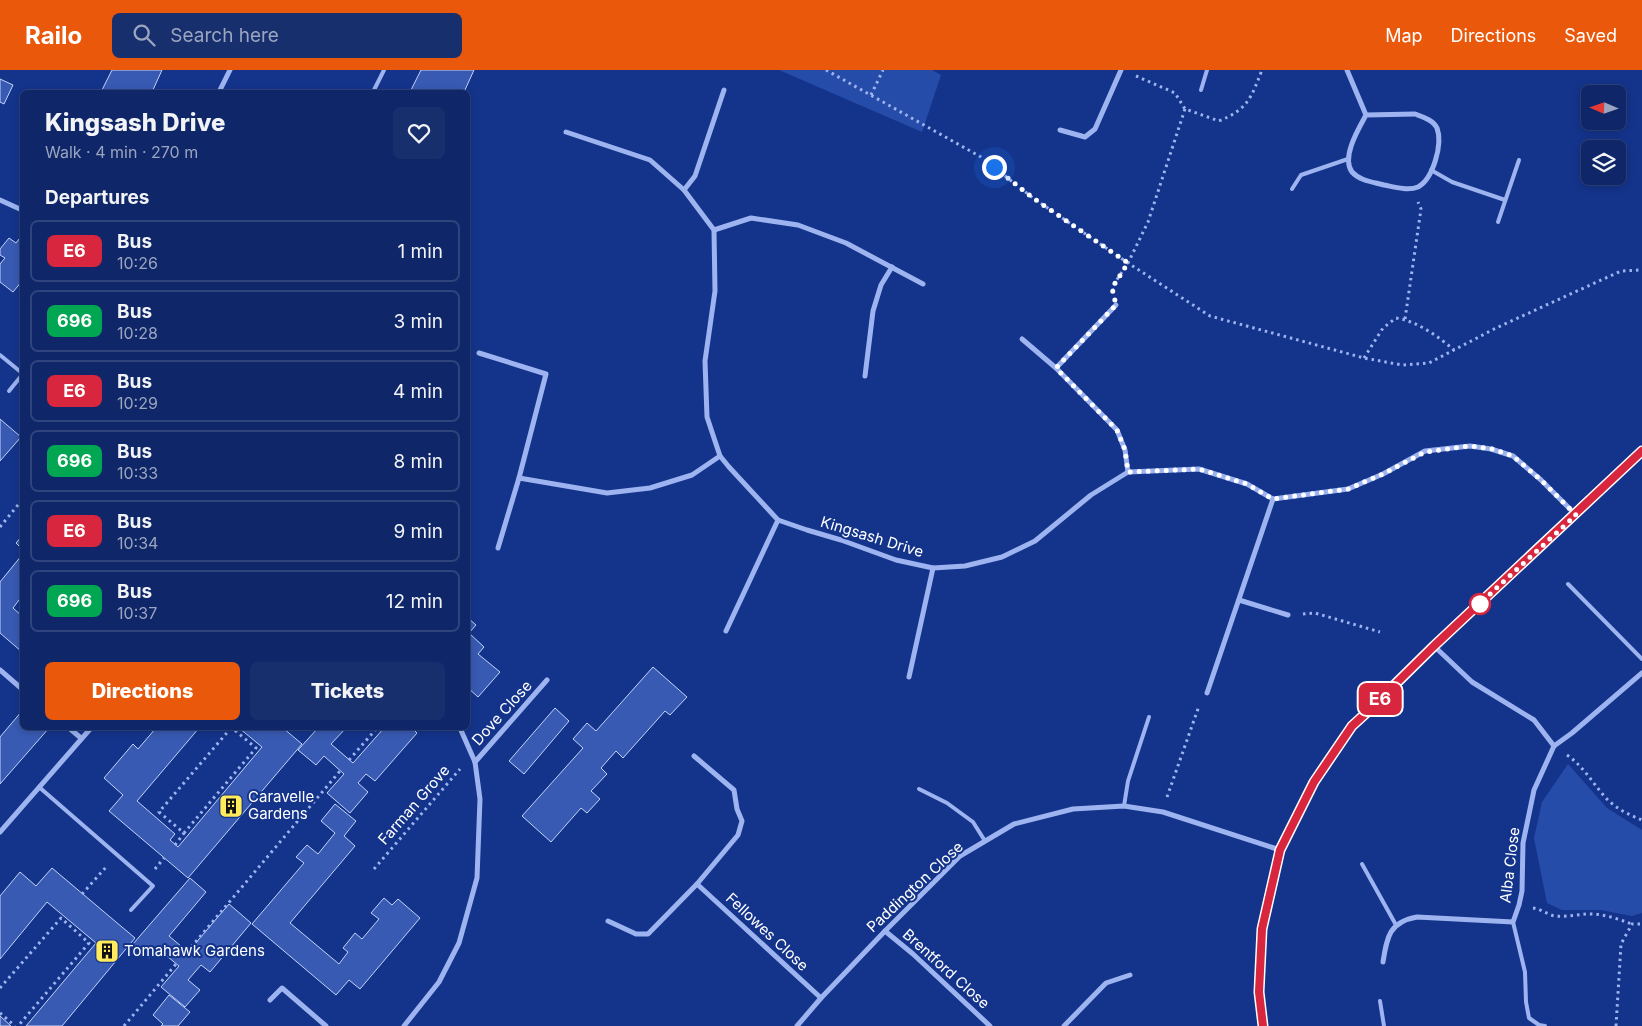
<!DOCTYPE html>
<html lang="en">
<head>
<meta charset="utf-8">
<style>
  :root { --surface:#0f2768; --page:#182f6e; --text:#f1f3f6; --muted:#9ba5c0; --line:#2f447c; --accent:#ea580c }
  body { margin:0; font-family:Inter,sans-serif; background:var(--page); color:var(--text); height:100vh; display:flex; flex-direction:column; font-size:19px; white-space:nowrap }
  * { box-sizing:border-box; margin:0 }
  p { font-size:16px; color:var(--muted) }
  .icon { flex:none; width:28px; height:28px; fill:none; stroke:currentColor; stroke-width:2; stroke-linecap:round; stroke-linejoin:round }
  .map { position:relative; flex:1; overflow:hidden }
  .drawer { position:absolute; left:20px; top:20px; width:450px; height:640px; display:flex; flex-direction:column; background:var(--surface); border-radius:8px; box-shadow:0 2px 8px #0003,0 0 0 1px var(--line) }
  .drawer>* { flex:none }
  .badge { padding:0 10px; border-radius:8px; font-size:18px; line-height:32px }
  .needle { width:32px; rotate:272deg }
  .controls { position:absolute; left:1581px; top:15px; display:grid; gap:10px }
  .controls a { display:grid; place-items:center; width:45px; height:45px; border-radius:8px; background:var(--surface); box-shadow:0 2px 8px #0003,0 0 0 1px var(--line); font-size:25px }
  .you { position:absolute; width:25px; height:25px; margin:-12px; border:4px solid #fff; border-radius:50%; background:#1a73e8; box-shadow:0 0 0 8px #1a73e833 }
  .map>.badge { position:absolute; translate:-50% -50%; box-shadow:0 0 0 2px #fff }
  h2 { padding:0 25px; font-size:19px; line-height:45px }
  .round { display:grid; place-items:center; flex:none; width:52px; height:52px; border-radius:8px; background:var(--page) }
  .headline { display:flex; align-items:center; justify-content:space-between; height:85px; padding:0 25px }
  h1 { font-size:24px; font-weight:800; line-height:38px }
  .primary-button { display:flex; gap:10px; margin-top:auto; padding:10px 25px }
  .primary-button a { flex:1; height:58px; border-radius:8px; background:var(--accent); color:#fff; font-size:20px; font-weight:800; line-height:58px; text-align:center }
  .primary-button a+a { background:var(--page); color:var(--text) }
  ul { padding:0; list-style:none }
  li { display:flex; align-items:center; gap:15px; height:62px; margin:0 10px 8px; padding:0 15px; border:2px solid var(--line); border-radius:8px }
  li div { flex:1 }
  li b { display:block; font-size:19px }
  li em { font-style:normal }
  li .badge { min-width:55px; font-weight:700; text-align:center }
  header { display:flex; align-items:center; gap:30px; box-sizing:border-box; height:70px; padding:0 25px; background:var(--accent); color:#fff }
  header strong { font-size:24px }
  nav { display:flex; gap:28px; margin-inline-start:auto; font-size:18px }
  .search { width:350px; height:45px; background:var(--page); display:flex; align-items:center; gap:12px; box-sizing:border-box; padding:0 18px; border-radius:8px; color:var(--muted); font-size:19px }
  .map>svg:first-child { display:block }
  .green { fill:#264caa }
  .building { fill:#385ab2; stroke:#c3d3fb }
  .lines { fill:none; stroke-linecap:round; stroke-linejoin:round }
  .path { stroke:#9db4f0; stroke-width:3; stroke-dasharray:2.5 4; stroke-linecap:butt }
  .service { stroke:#9db4f0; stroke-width:4 }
  .minor { stroke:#9db4f0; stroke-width:5 }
  .line-casing { stroke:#fff; stroke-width:11 }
  .line { stroke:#d7263d; stroke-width:8 }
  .walk { stroke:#fff; stroke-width:5; stroke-dasharray:0 9 }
  .stop-dot { fill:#fff; stroke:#d7263d; stroke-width:2.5 }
  .labels { text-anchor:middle; stroke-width:4; stroke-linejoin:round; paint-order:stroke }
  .street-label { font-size:15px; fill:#fff; stroke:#14348b }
  .poi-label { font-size:15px; fill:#fff; stroke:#14348b; text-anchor:start }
</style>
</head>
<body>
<header>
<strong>Railo</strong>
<div class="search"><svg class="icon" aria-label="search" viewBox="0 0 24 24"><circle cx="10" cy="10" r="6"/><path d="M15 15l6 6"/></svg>Search here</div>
<nav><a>Map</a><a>Directions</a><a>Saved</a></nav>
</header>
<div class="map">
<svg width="1642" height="956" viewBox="0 0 1642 956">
  <rect width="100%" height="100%" fill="#14348b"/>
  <g class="green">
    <polygon points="779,0 932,0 941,5 922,62"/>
    <polygon points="1568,694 1607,738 1642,760 1642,843 1632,846 1601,840 1562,840 1547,833 1534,768 1542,732"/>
  </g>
  <g class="building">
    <polygon points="112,0 162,0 152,22 101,22"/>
    <polygon points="421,0 474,0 464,22 410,22"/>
    <polygon points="0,9 13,15 4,34 0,32"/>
    <polygon points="9,168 16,173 20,168 22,170 22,211 13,222 0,212 0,194 5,188 0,185 0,179"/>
    <polygon points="0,349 21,367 0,391"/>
    <polygon points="22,466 22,479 16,473"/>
    <polygon points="22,485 22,526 13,538 22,546 22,582 0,563 0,512"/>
    <polygon points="468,548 476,555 469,563 484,577 478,584 500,602 478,627 468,618"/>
    <polygon points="653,597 687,627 670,645 665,641 623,688 616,681 601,698 607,704 591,721 600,729 587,743 581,738 551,772 522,746 583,678 573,669 587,653 596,661"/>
    <polygon points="555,638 569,651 524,704 509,691"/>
    <polygon points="22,641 22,658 49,658 0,714 0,667"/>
    <polygon points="156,658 199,658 137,731 175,764 170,770 178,777 262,677 239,658 283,658 302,674 188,808 109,741 123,725 104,708 133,674 138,679"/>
    <polygon points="318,658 346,658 331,674 353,693 384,658 412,658 417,663 375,711 366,704 358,713 368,722 350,743 327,723 344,704 324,686 316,695 298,680"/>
    <polygon points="335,734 356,751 344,766 355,776 290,853 339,894 348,882 343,878 355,863 362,869 379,849 371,843 384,828 392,835 398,829 420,848 360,919 349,910 336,925 252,854 304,793 296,787 307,775 318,784 335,763 321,751"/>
    <polygon points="52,798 135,868 62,956 26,956 96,873 47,832 0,889 0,826 20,802 36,816"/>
    <polygon points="190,808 206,822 169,866 188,882 229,834 251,853 210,902 201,895 188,910 200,920 185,937 161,917 179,896 157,878 149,888 133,874"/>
    <polygon points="169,925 190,942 178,956 161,956 163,954 153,945"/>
    <polygon points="0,946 11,956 0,956"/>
  </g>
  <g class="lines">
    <g class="path">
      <polyline points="826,0 981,87 1033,128 1128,193 1210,246 1364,288 1402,295 1429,293 1496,258 1621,201 1640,200 1642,201"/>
      <path d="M1136 6 1175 23 1185 39 1219 51C1248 39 1251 28 1262 0"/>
      <polyline points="871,25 883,0"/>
      <polyline points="1113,221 1112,217 1128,193 1148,152 1185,39"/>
      <polyline points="1405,249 1421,139 1418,132"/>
      <path d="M1364 288 1383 258 1396 248C1417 251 1439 267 1454 280"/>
      <polyline points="0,457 22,430"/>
      <polyline points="1303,544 1315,543 1380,562"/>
      <polyline points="231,658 159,742 184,763 256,678 232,658"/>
      <path d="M1567 685C1583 696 1592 712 1605 727 1615 738 1629 745 1642 750"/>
      <polyline points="349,690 377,658"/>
      <polyline points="1167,727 1199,636"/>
      <polyline points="175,775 184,763"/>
      <polyline points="155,799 164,788"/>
      <polyline points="374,799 460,699"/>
      <polyline points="82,824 107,796"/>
      <path d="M1533 838C1541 839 1548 845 1555 846 1566 847 1576 845 1586 844 1602 843 1618 849 1632 854"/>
      <polyline points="187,882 340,701"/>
      <polyline points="0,918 61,848 89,873 18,956"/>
      <polyline points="0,943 15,956"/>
      <polyline points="124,956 176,894"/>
      <polyline points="1616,956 1621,874 1632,854 1642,854"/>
    </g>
    <g class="service">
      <polyline points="1201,20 1207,0"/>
      <polyline points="373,22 384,0"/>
      <polyline points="1431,100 1452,112 1505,130"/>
      <polyline points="1292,119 1301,105 1348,89"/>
      <polyline points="1498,152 1519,90"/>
      <polyline points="0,285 22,303"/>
      <polyline points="9,321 22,305"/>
      <polyline points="1568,514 1642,589"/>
      <polyline points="39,717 153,816 131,840"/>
      <polyline points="919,719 947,733 973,752 985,771"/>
      <polyline points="1124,736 1128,711 1149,647"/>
      <polyline points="1362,794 1396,855"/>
      <polyline points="1513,852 1525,902 1526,932 1529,948 1539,955 1545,956"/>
      <polyline points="1380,931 1384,956"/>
    </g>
    <g class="minor">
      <polyline points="1347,0 1366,45"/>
      <polyline points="724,20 695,106 684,120 714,160 715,221 705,291 707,347 720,386 729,397 778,450 807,460 841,470 896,490 933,498 965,496 1002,487 1035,471 1091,425 1128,402 1199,399 1247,414 1273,429 1348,419 1383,404 1425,381 1470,376 1491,379 1513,386 1541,410 1576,445"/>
      <polyline points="219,22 230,0"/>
      <path d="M1415 44C1423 47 1433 50 1437 58 1443 74 1433 109 1418 117 1408 121 1394 117 1384 115 1373 112 1360 111 1352 102 1341 87 1359 58 1366 45Z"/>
      <polyline points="1060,60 1085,67 1095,59 1121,0"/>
      <polyline points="566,62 650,90 684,120"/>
      <polyline points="0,130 22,140"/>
      <polyline points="714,160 751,148 798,155 846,173 923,214"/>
      <polyline points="1022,269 1056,298 1117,360 1125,380 1128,402"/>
      <polyline points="479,283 546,304 519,408 498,478"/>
      <polyline points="1056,298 1116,235"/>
      <polyline points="865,306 873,241 881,215 892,197"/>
      <polyline points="519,408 607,423 650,418 692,405 720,386"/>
      <polyline points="1239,530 1288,545"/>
      <polyline points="726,561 778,450"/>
      <polyline points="1434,576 1472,612 1534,650 1554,676"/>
      <polyline points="0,600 22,619"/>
      <polyline points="909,607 933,498"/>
      <polyline points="1207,623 1273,429"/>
      <polyline points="69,658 81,668"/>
      <polyline points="475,692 547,610"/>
      <polyline points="0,762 91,658"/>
      <polyline points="697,814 821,928"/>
      <polyline points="608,851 636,864 648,864 697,814 738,765 742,751 737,739 734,720 694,686"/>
      <polyline points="885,861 913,884 990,956"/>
      <path d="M1383 892C1387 867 1389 852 1417 847L1513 852 1519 835 1522 821 1523 773 1534 720 1554 676 1572 663 1642 603"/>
      <polyline points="270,930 282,918 326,956"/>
      <polyline points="404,956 439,912 459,873 477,808 480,729 475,692 460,658"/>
      <polyline points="797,956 821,928 885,861 960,786 1014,754 1073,739 1124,736 1163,742 1280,780"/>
      <polyline points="1064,956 1106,913 1130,905"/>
      <polyline points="1263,956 1259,922 1262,859 1280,780 1314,712 1352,656 1434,576 1642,381"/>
    </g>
  </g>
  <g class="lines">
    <g class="line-casing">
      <polyline id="line" points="1263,956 1259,922 1262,859 1280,780 1314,712 1352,656 1364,645 1434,576 1642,381"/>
    </g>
    <use href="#line" class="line"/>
    <polyline class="walk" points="994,97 1033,128 1128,193 1112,218 1116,235 1056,298 1117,360 1125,380 1128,402 1199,399 1247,414 1273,429 1348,419 1383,404 1425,382 1470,376 1492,379 1513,386 1541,410 1576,445 1477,536 1480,534"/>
  </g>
  <defs>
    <g id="building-square" transform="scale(1.25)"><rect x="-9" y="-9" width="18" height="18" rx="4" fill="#ffeb5c" stroke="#14348b"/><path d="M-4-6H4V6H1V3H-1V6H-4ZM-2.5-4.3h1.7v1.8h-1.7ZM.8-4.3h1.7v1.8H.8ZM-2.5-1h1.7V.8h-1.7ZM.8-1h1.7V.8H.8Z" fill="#111"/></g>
  </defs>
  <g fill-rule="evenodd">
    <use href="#building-square" x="231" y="736"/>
    <use href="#building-square" x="107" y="881"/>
  </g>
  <circle class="stop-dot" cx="1480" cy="534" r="10"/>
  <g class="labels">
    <g class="street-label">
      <text transform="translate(872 467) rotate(17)" y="5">Kingsash Drive</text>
      <text transform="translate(502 643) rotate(-48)" y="5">Dove Close</text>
      <text transform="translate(414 735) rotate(-49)" y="5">Farman Grove</text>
      <text transform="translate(1510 795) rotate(-83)" y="5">Alba Close</text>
      <text transform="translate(915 817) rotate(-43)" y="5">Paddington Close</text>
      <text transform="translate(767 862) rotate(43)" y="5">Fellowes Close</text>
      <text transform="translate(946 899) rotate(42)" y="5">Brentford Close</text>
    </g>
    <g class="poi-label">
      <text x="248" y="732">Caravelle<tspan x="248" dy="17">Gardens</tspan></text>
      <text x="124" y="886">Tomahawk Gardens</text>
    </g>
  </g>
</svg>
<div class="controls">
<a><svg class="needle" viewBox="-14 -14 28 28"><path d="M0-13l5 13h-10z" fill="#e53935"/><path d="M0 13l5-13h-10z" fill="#9ba5c0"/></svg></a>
<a><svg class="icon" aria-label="layers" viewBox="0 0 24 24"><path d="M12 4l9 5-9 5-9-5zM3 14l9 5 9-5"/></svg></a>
</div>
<div class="you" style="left:994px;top:97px"></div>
<b class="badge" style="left:1380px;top:629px;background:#d7263d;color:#fff">E6</b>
<section class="drawer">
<div class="headline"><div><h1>Kingsash Drive</h1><p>Walk · 4 min · 270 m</p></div><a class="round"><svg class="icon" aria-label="heart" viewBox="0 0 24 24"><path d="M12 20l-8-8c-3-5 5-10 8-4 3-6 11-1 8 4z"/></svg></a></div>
<h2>Departures</h2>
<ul>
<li><span class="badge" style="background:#d7263d;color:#fff">E6</span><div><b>Bus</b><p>10:26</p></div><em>1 min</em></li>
<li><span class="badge" style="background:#00a651;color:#fff">696</span><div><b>Bus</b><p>10:28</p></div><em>3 min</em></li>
<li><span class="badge" style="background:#d7263d;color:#fff">E6</span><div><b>Bus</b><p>10:29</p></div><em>4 min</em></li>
<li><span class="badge" style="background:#00a651;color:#fff">696</span><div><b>Bus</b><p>10:33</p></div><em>8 min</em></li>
<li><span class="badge" style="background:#d7263d;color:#fff">E6</span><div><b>Bus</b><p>10:34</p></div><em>9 min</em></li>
<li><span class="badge" style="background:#00a651;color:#fff">696</span><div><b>Bus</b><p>10:37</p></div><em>12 min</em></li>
</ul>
<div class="primary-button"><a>Directions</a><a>Tickets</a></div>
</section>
</div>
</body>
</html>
